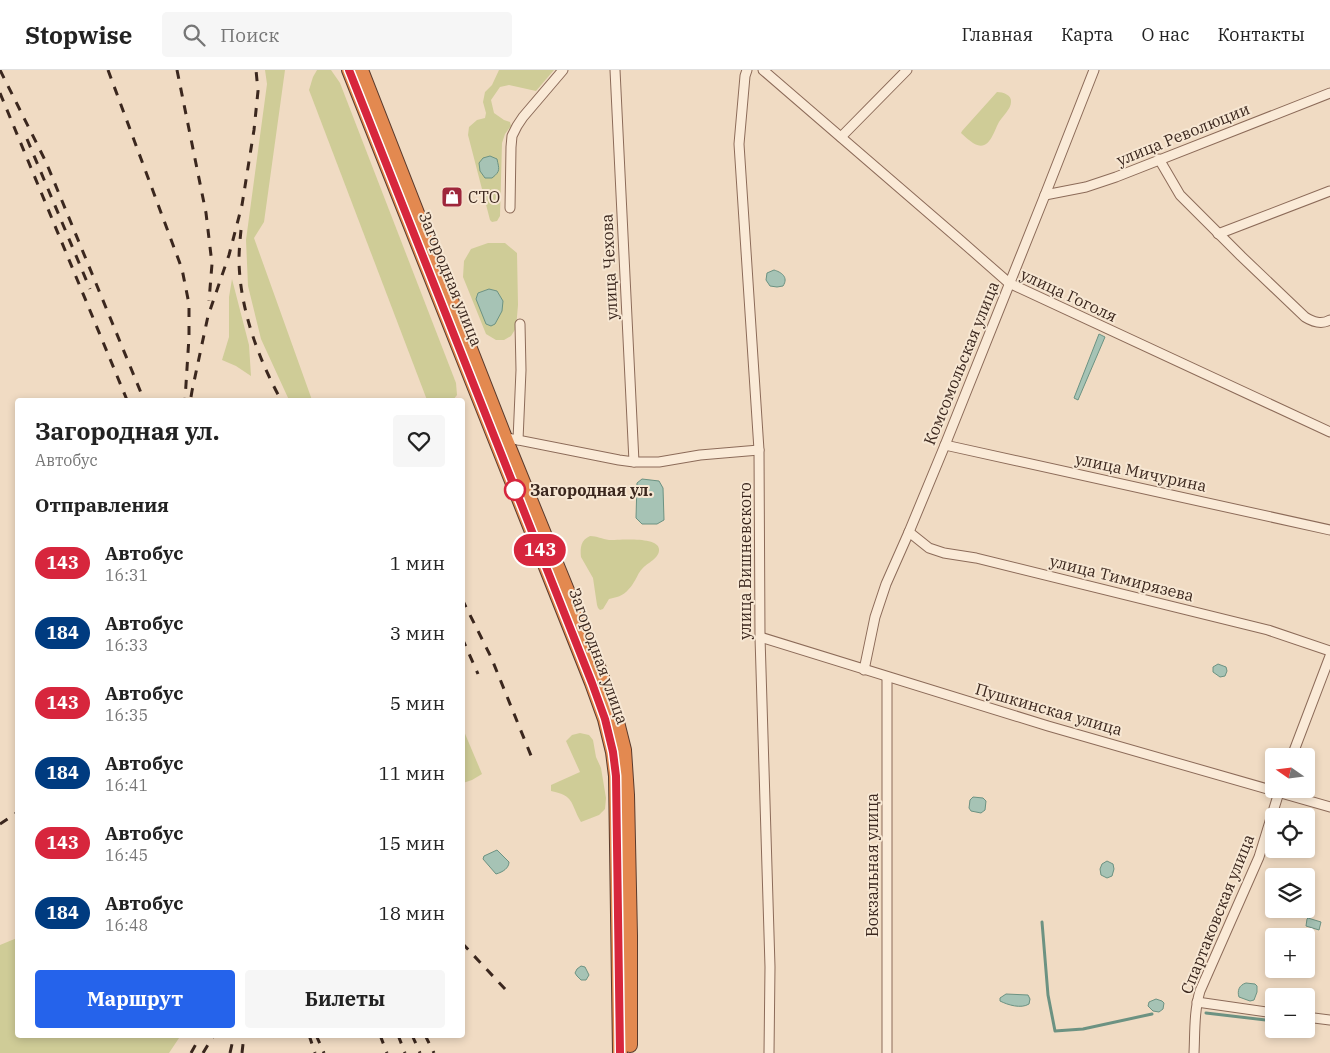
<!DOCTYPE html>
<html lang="ru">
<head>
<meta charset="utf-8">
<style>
  :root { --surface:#fff; --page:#f6f6f6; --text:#222; --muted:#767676; --line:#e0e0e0; --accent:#2563eb }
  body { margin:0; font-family:"IBM Plex Serif",serif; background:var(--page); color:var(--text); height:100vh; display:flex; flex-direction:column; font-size:19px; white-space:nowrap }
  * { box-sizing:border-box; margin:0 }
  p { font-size:16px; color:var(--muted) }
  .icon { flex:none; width:28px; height:28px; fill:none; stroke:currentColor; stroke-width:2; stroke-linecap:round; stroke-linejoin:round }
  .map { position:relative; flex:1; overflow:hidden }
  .drawer { position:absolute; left:15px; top:328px; width:450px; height:640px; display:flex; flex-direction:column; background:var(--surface); border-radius:5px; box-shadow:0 2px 8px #0003 }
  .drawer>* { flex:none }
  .badge { padding:0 10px; border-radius:16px; font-size:18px; line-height:32px }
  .needle { width:32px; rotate:284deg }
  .tools { position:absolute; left:1265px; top:678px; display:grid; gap:10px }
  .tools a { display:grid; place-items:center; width:50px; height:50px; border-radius:5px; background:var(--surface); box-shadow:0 2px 8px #0003; font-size:25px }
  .map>.badge { position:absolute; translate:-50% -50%; box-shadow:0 0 0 2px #fff }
  h2 { padding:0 20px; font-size:19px; line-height:45px }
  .round { display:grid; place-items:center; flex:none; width:52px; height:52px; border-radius:5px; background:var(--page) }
  .head { display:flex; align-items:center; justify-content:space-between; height:85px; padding:0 20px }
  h1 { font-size:24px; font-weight:700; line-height:38px }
  .action { display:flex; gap:10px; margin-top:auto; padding:10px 20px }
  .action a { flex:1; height:58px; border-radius:5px; background:var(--accent); color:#fff; font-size:20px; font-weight:700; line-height:58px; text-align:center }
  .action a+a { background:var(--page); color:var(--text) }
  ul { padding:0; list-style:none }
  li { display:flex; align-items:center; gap:15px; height:70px; padding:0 20px }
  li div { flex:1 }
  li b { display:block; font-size:19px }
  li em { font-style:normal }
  li .badge { min-width:55px; font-weight:700; text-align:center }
  header { display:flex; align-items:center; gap:30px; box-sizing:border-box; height:70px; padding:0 25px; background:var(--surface); border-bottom:1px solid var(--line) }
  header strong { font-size:24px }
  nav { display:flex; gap:28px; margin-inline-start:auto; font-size:18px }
  .search { width:350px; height:45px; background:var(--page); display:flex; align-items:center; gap:12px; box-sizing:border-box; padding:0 18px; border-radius:5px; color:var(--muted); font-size:19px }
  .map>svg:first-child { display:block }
  .green { fill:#cfcc97; fill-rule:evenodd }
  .water { fill:#a6c3b5; stroke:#6c9282 }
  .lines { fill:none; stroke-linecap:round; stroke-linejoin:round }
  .stream { stroke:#6c9282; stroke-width:3 }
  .minor-casing { stroke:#8c6b59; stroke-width:11 }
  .highway-casing { stroke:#593a2d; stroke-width:16 }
  .minor { stroke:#faead7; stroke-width:9 }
  .highway { stroke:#e38950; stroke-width:14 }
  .rail { stroke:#3b271e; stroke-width:3; stroke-dasharray:9 9; stroke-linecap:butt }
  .line-casing { stroke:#fff; stroke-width:11 }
  .line { stroke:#d7263d; stroke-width:8 }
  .stop-dot { fill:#fff; stroke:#d7263d; stroke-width:2.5 }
  .labels { text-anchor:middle; stroke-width:4; stroke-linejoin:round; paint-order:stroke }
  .street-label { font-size:16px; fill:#3b271e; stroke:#f7e7d3 }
  .poi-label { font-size:16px; fill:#3b271e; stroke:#f7e7d3; text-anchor:start }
  .stop-label { font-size:16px; font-weight:bold; fill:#3b271e; stroke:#f7e7d3; text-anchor:start }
</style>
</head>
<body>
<header>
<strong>Stopwise</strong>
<div class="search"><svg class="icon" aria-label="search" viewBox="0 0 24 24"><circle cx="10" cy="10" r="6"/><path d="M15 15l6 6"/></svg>Поиск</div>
<nav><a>Главная</a><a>Карта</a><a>О нас</a><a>Контакты</a></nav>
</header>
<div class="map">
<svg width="1330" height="983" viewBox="0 0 1330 983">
  <rect width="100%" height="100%" fill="#f0dbc3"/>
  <g class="green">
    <polygon points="265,0 285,0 264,152 254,168 312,330 289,330 261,269 248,216 246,170 267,14"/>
    <polygon points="317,0 331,0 340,13 456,313 457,325 453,330 427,330 309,20 313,7"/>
    <polygon points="499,0 554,0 536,21 509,15 500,17 491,30 494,43 504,50 510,52 511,56 505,64 502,73 500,146 497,151 492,152 490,150 468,65 469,57 477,50 485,48 486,43 483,32 485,22 492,15"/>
    <path d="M997 22C1003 22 1012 25 1011 32 1011 39 1002 47 999 52 993 63 989 83 973 73 969 70 965 67 961 63L962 61Z"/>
    <path d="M488 173H505L517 183 518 235 516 258 511 266 504 270H496L486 264 463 207 464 191 471 179ZM489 219 497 221 503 231 476 229 478 223Z"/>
    <polygon points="232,209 249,275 251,306 236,296 222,290 229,267 229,227"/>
    <path d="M590 466C597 466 602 469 609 470 618 470 658 466 659 479 660 488 647 493 642 499 638 503 637 508 634 512 631 518 623 526 617 527 614 528 612 528 609 529L603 539 600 540 598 538 597 535 593 508 581 487C580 477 581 470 590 466Z"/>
    <polygon points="463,659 482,704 472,710 463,713"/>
    <path d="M580 663 589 665 593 670 596 687 601 698 606 728 605 739 599 745 581 752C570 733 575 726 551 721V715L580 702 566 671 572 665Z"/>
    <polygon points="17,868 18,965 181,965 169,983 0,983 0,875"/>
  </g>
  <g class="water">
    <path d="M490 86 497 89C499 99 501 101 492 108H485L480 101 479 93 483 88Z"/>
    <path d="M774 200C781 202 789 207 783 216L777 217 770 216 766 210 767 203Z"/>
    <polygon points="489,219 497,221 503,231 502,241 495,254 491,256 486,254 476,229 478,223"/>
    <polygon points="1099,264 1105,267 1078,330 1074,328"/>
    <polygon points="642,409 659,411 663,418 664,450 657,454 642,454 636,448 637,413"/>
    <polygon points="1218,594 1226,597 1227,601 1225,606 1220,607 1213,602 1213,597"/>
    <polygon points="973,727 983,728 986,731 985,740 981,743 971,741 969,738 970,730"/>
    <path d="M497 780 509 792C509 798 503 802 496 804L483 789 484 786Z"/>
    <polygon points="1107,791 1113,794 1114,799 1112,806 1107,808 1101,805 1100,799 1102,794"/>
    <polygon points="1308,848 1321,852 1319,860 1306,856 1307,849"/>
    <polygon points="581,896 585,897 589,905 586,910 581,910 577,906 575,903 577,899"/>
    <path d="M1246 913 1255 914 1257 916V922L1254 930 1250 931 1239 927C1237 921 1239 915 1246 913Z"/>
    <path d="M1006 924 1028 925 1030 929 1029 934C1021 939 1008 935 1000 931V928Z"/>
    <polygon points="1156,929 1162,931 1164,933 1163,939 1159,942 1153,941 1148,936 1149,932"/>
  </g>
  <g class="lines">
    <g class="stream">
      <polyline points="1042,852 1048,925 1055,961 1083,959 1152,944"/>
      <polyline points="1206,943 1274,951"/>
    </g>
    <g class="minor-casing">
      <g id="minor">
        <polyline points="615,0 634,392"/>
        <polyline points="747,0 745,6 739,74 759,380 760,567 770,897 769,983"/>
        <polyline points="763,0 960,170 1009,213 1330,362"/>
        <polyline points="841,67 907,0"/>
        <path d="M1159 89 1180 125 1241 186 1305 247C1313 252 1321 255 1330 250"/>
        <polyline points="1045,125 1086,117 1116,107 1330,23"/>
        <polyline points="510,138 511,77 512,66 517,56 523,47 563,0"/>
        <polyline points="1218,164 1330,121"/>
        <polyline points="503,367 619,390 634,392 659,392 700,385 759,380"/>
        <polyline points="518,370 521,300 520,254"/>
        <polyline points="945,375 1330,460"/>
        <polyline points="909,462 929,478 944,483 976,488 1268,560 1330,581"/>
        <polyline points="760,567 1048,656 1330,737"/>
        <polyline points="864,600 875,547 886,514 909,462 945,375 1045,125 1094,0"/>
        <polyline points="1292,686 1330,586"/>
        <polyline points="1197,932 1274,943"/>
        <polyline points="1306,947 1330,950"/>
        <polyline points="887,983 887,607"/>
        <path d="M1194 983C1195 962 1194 941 1200 921L1259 787 1280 719"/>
      </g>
    </g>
    <g class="highway-casing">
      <g id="highway">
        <polyline points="349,0 592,613 605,649 613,682 616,706 620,983"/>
        <polyline points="361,0 505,368 599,599 615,644 624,680 627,725 630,866 630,975"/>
      </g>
    </g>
    <use href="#minor" class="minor"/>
    <use href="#highway" class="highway"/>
    <g class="rail">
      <polyline points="0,0 46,92 144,330"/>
      <polyline points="108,0 182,199 189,234 189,267 185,330"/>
      <polyline points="177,0 206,143 212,194 209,231"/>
      <polyline points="0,23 127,330"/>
      <polyline points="27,69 90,219"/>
      <path d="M241 160C240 170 239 180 239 191 240 239 258 288 281 330"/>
      <polyline points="191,327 192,321 208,246 229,185 242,135 254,60 258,21 256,0"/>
      <polyline points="462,529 491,587 534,693"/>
      <polyline points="462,568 478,604"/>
      <polyline points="0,754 18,742"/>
      <polyline points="462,873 506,920"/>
      <polyline points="309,965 315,983"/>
      <polyline points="316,965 324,983"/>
      <polyline points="380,965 387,983"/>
      <polyline points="398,965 405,983"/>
      <polyline points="412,965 420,983"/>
      <polyline points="425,965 434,983"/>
      <polyline points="191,983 201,965"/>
      <polyline points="203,983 214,965"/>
      <polyline points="230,983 234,965"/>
      <polyline points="242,983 244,965"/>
    </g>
  </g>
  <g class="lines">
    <g class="line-casing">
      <polyline id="line" points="349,0 592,613 605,649 613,682 616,706 620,983"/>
    </g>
    <use href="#line" class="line"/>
  </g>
  <defs>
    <g id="shop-square" transform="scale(1.125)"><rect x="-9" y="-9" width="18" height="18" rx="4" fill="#9e263b" stroke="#f7e7d3"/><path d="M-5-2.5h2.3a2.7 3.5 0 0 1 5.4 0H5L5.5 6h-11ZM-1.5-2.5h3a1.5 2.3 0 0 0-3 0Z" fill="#fff"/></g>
  </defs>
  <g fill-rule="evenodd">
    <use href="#shop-square" x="452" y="127"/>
  </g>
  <circle class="stop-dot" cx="515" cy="420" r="10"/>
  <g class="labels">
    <g class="street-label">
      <text transform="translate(1183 64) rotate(-22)" y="6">улица Революции</text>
      <text transform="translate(609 197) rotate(-93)" y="6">улица Чехова</text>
      <text transform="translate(451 209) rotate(68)" y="6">Загородная улица</text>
      <text transform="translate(1069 225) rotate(25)" y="6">улица Гоголя</text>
      <text transform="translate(961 293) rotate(-68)" y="6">Комсомольская улица</text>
      <text transform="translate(1141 402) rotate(12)" y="6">улица Мичурина</text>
      <text transform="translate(745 491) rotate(-90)" y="6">улица Вишневского</text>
      <text transform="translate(1122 508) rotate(14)" y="6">улица Тимирязева</text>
      <text transform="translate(599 586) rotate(70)" y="6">Загородная улица</text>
      <text transform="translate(1049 639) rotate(16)" y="6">Пушкинская улица</text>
      <text transform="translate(872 795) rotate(-90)" y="6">Вокзальная улица</text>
      <text transform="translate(1217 844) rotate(-68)" y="6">Спартаковская улица</text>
    </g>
    <g class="poi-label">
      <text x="468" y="133">СТО</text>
    </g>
    <g class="stop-label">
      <text x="530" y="426">Загородная ул.</text>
    </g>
  </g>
</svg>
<div class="tools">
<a><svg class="needle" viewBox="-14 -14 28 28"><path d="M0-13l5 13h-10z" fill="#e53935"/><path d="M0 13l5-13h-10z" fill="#767676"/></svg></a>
<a><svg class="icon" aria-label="locate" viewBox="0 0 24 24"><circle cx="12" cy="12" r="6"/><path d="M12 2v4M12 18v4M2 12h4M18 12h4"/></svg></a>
<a><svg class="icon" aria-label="layers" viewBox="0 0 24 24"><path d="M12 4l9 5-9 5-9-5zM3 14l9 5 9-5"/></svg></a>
<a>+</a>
<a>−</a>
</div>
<b class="badge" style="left:540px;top:480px;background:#d7263d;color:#fff">143</b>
<section class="drawer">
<div class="head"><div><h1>Загородная ул.</h1><p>Автобус</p></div><a class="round"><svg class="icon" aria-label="heart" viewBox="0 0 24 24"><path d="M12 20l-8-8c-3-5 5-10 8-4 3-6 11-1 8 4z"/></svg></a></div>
<h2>Отправления</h2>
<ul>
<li><span class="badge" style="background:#d7263d;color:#fff">143</span><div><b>Автобус</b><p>16:31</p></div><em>1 мин</em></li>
<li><span class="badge" style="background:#003b80;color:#fff">184</span><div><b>Автобус</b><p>16:33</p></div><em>3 мин</em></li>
<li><span class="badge" style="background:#d7263d;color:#fff">143</span><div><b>Автобус</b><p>16:35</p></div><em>5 мин</em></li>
<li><span class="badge" style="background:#003b80;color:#fff">184</span><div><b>Автобус</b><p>16:41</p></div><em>11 мин</em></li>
<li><span class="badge" style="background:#d7263d;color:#fff">143</span><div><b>Автобус</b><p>16:45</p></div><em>15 мин</em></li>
<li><span class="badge" style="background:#003b80;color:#fff">184</span><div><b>Автобус</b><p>16:48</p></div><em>18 мин</em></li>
</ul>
<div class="action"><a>Маршрут</a><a>Билеты</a></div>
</section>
</div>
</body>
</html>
